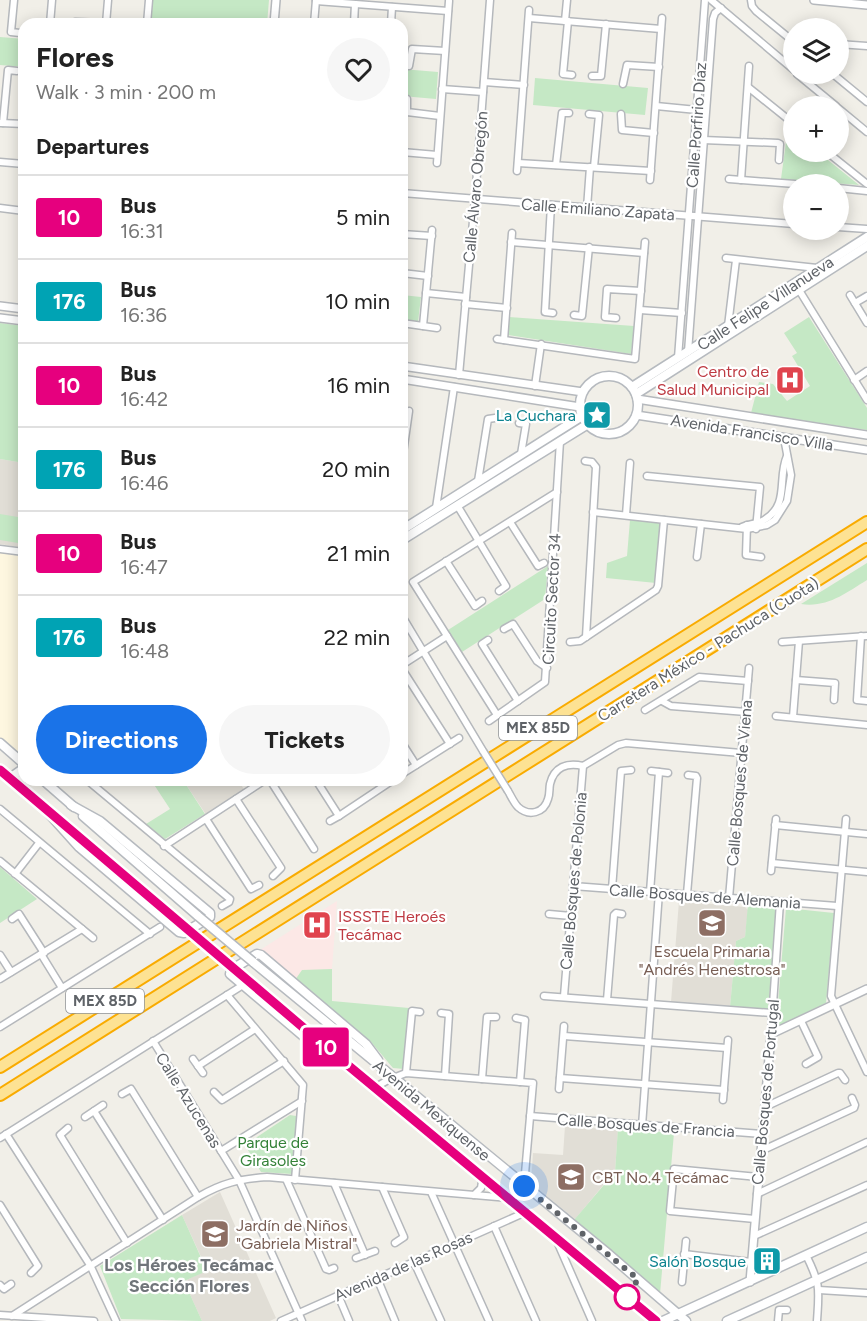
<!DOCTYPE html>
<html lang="en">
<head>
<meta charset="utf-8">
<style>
  :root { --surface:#fff; --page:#f6f6f6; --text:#222; --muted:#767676; --line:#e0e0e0; --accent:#1a73e8 }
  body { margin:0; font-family:Figtree,sans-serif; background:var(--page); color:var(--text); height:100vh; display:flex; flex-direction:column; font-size:22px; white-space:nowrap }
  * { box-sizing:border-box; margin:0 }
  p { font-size:20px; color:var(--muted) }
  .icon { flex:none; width:33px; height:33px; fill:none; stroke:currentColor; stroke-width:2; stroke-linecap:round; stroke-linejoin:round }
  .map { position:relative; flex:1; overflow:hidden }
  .drawer { position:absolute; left:18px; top:18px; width:390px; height:768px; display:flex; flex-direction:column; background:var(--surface); border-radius:18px; box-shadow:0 3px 15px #0003 }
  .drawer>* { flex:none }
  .badge { padding:0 12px; border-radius:4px; font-size:21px; line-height:39px }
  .buttons { position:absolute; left:783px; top:18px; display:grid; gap:12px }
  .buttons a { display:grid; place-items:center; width:66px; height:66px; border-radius:50%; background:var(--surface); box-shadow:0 3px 15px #0003; font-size:30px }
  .you { position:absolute; width:30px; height:30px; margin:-15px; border:4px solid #fff; border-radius:50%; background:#1a73e8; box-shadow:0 0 0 9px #1a73e833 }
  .map>.badge { position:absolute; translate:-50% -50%; box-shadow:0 0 0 3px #fff }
  h2 { padding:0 18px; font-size:22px; line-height:54px }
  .round { display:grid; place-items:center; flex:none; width:63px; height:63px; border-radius:32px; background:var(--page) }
  .headline { display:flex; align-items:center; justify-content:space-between; height:102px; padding:0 18px }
  h1 { font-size:28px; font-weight:700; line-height:45px }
  .button { display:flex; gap:12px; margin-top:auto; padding:12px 18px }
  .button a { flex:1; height:69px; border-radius:36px; background:var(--accent); color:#fff; font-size:24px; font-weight:700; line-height:69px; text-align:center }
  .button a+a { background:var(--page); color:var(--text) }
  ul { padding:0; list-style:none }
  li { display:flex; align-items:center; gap:18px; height:84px; padding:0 18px; border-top:2px solid var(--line) }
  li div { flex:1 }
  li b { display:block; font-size:22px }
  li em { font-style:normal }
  li .badge { min-width:66px; font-weight:700; text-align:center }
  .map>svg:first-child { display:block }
  .commercial { fill:#fef7e0 }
  .education { fill:#e1ded6 }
  .medical { fill:#fce8e6 }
  .green { fill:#c5e8c5 }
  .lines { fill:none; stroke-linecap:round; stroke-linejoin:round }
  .minor-casing { stroke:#b5b8bc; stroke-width:9 }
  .tertiary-casing { stroke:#b5b8bc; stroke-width:10 }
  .secondary-casing { stroke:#b6babf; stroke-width:11 }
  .motorway-casing { stroke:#f9ab00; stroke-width:14 }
  .minor { stroke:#fff; stroke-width:6 }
  .tertiary { stroke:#fff; stroke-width:7 }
  .secondary { stroke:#fff; stroke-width:8 }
  .motorway { stroke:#fde293; stroke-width:10 }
  .minor-bridge-casing { stroke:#b5b8bc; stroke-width:9; stroke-linecap:butt }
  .secondary-bridge-casing { stroke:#b6babf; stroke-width:11; stroke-linecap:butt }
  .minor-bridge { stroke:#fff; stroke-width:6 }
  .secondary-bridge { stroke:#fff; stroke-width:8 }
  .line-casing { stroke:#fff; stroke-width:14 }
  .line { stroke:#e6007e; stroke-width:9 }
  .walk { stroke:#5f6368; stroke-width:6; stroke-dasharray:0 10.8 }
  .stop-dot { fill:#fff; stroke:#e6007e; stroke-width:3 }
  .labels { text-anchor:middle; stroke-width:4.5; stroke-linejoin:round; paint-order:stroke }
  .shield { fill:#fff; stroke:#8f9295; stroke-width:1.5 }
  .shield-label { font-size:15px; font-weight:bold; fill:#5f6368 }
  .street-label { font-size:16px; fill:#5f6368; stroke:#fff }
  .health-label { font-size:16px; fill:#be3a42; stroke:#fff; text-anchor:end }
  .culture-label { font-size:16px; fill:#0d838f; stroke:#fff; text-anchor:end }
  .education-label { font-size:16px; fill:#785e54; stroke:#fff; text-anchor:start }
  .park-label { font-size:16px; fill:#348238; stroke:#fff }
  .neighbourhood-label { font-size:18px; font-weight:bold; fill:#70757a; stroke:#fff }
</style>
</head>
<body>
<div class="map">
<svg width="867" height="1321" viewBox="0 0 867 1321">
  <rect width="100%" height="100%" fill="#f1efe8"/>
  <polygon class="commercial" points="0,553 24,557 24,761 0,741"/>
  <g class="education">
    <polygon points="0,459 24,463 24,548 0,544"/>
    <polygon points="183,780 238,780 245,791 207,816"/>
    <polygon points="679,901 745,907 748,910 745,937 736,941 730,1007 671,1002"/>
    <polygon points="565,1126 618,1130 615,1171 575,1219 531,1183 533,1153 563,1155"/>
    <polygon points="220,1192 276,1318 270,1321 202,1321 184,1281 207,1270 182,1215"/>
  </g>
  <polygon class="medical" points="337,901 332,969 303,971 295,980 260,950"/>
  <g class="green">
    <polygon points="153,0 269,0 267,24 151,24"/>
    <polygon points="0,37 24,39 24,67 0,65"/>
    <polygon points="402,69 438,72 436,99 402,96"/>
    <polygon points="535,78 648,88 645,115 533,105"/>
    <polygon points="788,127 793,131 794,152 818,152 859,185 781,179"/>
    <polygon points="402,295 421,297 418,322 402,319"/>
    <polygon points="509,317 634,326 631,354 508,335"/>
    <polygon points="809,317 867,408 867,430 751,413 759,382 773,384 787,401 810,386 792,356 797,353 784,333"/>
    <polygon points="0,323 24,326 24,463 0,459"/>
    <polygon points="0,514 24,518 24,544 0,540"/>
    <polygon points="630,520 661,522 656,583 606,578 607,563 627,556"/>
    <path d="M867 563V580C846 593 827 608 801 604Z"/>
    <polygon points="548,566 545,599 462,652 448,630"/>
    <polygon points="151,780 183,780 205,814 165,839 146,824 170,809"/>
    <polygon points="0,867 37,899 0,923"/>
    <polygon points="748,904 777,907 768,1011 730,1007 736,941 745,937"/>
    <polygon points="786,908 834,913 826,1003 776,1027"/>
    <polygon points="332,969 332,1001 409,1008 404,1069 393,1068 371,1042 295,980 302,970"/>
    <polygon points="290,1115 296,1116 297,1119 292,1174 261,1172 245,1145"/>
    <polygon points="618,1128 674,1133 660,1294 574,1220 615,1172"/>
    <polygon points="182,1215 207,1271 184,1281 202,1321 121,1319 100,1266"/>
  </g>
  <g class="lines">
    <g class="minor-casing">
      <g id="minor">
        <polyline points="14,0 11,32 20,33"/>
        <polyline points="711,0 794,70"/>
        <polyline points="751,0 752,6 756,11 794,42"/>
        <polyline points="316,1 448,11"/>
        <polyline points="529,18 661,29"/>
        <polyline points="565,21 567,0"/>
        <polyline points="568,21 563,74 572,75"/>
        <polyline points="50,24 52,0"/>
        <polyline points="72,24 75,22 106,23"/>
        <polyline points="106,24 108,0"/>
        <polyline points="147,24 149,0"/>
        <polyline points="314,24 316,0"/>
        <polyline points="354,24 355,4"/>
        <polyline points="391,24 392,7"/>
        <polyline points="838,44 867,46"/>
        <polyline points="409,66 412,49 445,51"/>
        <polyline points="797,74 836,106"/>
        <polyline points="833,74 867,102"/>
        <polyline points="592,76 601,76 606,24"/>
        <polyline points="484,82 524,85"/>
        <polyline points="623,84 627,65 659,67"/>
        <polyline points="748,87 794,124"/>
        <polyline points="442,89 483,92"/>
        <polyline points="407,99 407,112 440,116"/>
        <polyline points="656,106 697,110"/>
        <polyline points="838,108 867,132"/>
        <polyline points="589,114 599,115 594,167"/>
        <polyline points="621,114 622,130 654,133"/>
        <polyline points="1,123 24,124"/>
        <polyline points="3,123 8,70 17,71"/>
        <polyline points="703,140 778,143 780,144 779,160"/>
        <polyline points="402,152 437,155"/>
        <polyline points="827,152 867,184"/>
        <polyline points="0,162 24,164"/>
        <polyline points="437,163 449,1"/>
        <polyline points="518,163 651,171"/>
        <polyline points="556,165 562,113 569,113"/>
        <polyline points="517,171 529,10"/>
        <polyline points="729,179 795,184"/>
        <polyline points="650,180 662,18"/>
        <polyline points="741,180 749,66"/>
        <polyline points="838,188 867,191"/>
        <polyline points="402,193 794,224"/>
        <polyline points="551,205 545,312 553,313"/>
        <polyline points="0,208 24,211"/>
        <polyline points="587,208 590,167"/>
        <polyline points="838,227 867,229"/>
        <polyline points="402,234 432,236"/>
        <polyline points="511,242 644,253"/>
        <polyline points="726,258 817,268"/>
        <polyline points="402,273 428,276"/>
        <polyline points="799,290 867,400"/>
        <polyline points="426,293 466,297"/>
        <polyline points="850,295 867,323"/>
        <polyline points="855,303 867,296"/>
        <polyline points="465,304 507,308"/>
        <polyline points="640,310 682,313"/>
        <polyline points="574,315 582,316 589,247"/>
        <polyline points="616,318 605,317 607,289 641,291"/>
        <polyline points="402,323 437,328"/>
        <polyline points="423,326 432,230"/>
        <polyline points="728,326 736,260"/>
        <polyline points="497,339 635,359 645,242"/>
        <polyline points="504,340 512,233"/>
        <polyline points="688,352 713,19 715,13 721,8"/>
        <polyline points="678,358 705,0"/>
        <polyline points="459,375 475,199 490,0"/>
        <polyline points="854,380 867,371"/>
        <polyline points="535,386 541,344"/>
        <polyline points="519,423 526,424 521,454"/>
        <polyline points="402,460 409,411"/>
        <polyline points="585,461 592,462 596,467 586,637"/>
        <polyline points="647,476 760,487 756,529"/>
        <polyline points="478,481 488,419 495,418"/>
        <polyline points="457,505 506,586 499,591"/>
        <polyline points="436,508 454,387"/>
        <polyline points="593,512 747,529 767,525 775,520 787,501 791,475 784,438"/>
        <polyline points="626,515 630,463"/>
        <polyline points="510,522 538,566 544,563"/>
        <polyline points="747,525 746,555 761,557"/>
        <path d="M742 527C749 524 757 524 764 520 790 505 777 478 787 456"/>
        <polyline points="0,549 24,552"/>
        <polyline points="697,557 701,524"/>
        <polyline points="446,561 475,606 482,601"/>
        <polyline points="402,616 483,751"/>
        <polyline points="504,629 513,624 537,661 547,668"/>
        <polyline points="861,636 857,700 867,701"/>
        <polyline points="488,640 482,644 518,701"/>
        <polyline points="570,642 580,641 656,590 658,586 664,520"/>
        <polyline points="782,642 867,636"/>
        <polyline points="402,665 447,636"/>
        <polyline points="402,669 450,744"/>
        <polyline points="796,680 835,683 834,700"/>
        <polyline points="662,701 671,706 746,712"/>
        <polyline points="645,710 699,677 748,681"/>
        <polyline points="497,715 413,582 557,492"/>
        <polyline points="776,716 867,725"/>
        <polyline points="793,717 799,641"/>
        <polyline points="489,721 545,682 560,441"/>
        <polyline points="402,743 416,765"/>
        <polyline points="651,771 668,773"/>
        <polyline points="402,774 459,738"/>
        <polyline points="87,780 230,899 229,902 222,906"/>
        <polyline points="270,780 314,849"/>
        <polyline points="316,780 339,816 393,780"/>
        <path d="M508 791C511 796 514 803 518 807 529 817 544 813 548 799 550 794 549 789 550 784 554 767 567 762 583 766L618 745 626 743 741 753"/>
        <polyline points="236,799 281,868 273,876"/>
        <polyline points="0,809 150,934"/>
        <polyline points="206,819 251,889 259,885"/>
        <polyline points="846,819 831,996 867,1072"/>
        <polyline points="330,821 339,816"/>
        <polyline points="775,825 867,834"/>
        <polyline points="164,846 265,780"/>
        <polyline points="0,861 93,938"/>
        <polyline points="772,863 867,872"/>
        <polyline points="771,871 776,819"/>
        <polyline points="15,874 39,843"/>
        <polyline points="573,886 837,906"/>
        <polyline points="612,889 621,771 631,770"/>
        <polyline points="650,892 659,772"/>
        <polyline points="687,894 697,778 696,776 688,775"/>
        <polyline points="729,898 749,668"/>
        <polyline points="549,914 571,916"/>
        <polyline points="12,919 19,914 44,953"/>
        <polyline points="41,954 62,988"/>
        <polyline points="0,955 11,972"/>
        <polyline points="0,979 82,929"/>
        <polyline points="227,995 303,1085 295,1180"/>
        <polyline points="544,996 772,1013"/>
        <polyline points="564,996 583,766"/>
        <polyline points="607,1000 614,915 616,913 622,914"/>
        <polyline points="441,1013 449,1014 445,1076"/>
        <polyline points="516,1018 525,1020 520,1082"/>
        <polyline points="801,1021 818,1057 806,1064"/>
        <polyline points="0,1027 160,927"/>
        <polyline points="771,1034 780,902"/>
        <polyline points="564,1036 727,1048"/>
        <polyline points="153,1041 239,1180 302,1321"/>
        <polyline points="193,1059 203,1073"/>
        <polyline points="198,1066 255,1029"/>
        <polyline points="406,1073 412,1011 420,1012"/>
        <polyline points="560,1078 724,1090"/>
        <polyline points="482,1079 487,1017 496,1017"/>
        <polyline points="376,1087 388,1080 406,1073 533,1083 524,1185"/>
        <polyline points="559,1089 564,1026"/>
        <polyline points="214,1092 222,1100 284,1061"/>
        <polyline points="122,1094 131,1089 198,1197"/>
        <polyline points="723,1100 728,1040"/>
        <polyline points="765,1107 838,1073 840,1073 845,1080"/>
        <polyline points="94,1111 163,1220"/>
        <polyline points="530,1116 762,1134"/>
        <polyline points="85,1117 103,1105"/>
        <polyline points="642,1126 659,892"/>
        <polyline points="68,1128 60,1135 127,1243"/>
        <polyline points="6,1134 90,1265 116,1321"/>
        <polyline points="0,1138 243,985"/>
        <polyline points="221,1151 302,1101"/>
        <polyline points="761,1151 854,1108 855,1105 852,1098"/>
        <polyline points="286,1179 326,1269 329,1270 334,1268"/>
        <polyline points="334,1183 365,1255"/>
        <polyline points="382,1187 404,1237 395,1243"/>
        <polyline points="431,1192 489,1321"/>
        <polyline points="757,1194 867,1142"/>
        <polyline points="474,1195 481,1188 483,1175"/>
        <polyline points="0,1205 38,1266 31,1273"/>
        <polyline points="755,1219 670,1211 674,1169 758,1177"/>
        <polyline points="494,1226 536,1321"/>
        <polyline points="754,1236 867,1185"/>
        <polyline points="556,1239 592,1321"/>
        <polyline points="684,1254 751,1262"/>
        <path d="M806 1255C821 1285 819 1289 817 1321"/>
        <polyline points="356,1258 375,1251"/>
        <polyline points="414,1262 441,1321"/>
        <polyline points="377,1278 395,1321"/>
        <polyline points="682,1282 686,1241"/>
        <polyline points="0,1285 4,1289 11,1284"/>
        <polyline points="819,1290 867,1293"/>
        <polyline points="338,1295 349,1321"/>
        <polyline points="0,1315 94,1321"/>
        <path d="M12 1316 198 1197C222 1183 239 1179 267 1177L509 1198"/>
        <polyline points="281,1321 526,1212"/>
        <polyline points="778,1321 779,1310 787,1310"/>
      </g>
    </g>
    <g class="tertiary-casing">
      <g id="tertiary">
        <polyline points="814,0 867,5"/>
        <polyline points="274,24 276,0"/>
        <polyline points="0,306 24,309"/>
        <polyline points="0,318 24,321"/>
        <polyline points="402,366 583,392"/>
        <polyline points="402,379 580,407"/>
        <polyline points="637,399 867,435"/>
        <polyline points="636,415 867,450"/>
        <polyline points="750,1282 771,1034 867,989"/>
      </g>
    </g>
    <g class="secondary-casing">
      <g id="secondary">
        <circle cx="609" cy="405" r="29"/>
        <polyline points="632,387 867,237"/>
        <polyline points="636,394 867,246"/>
        <polyline points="402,530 582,416"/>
        <polyline points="402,540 588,424"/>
        <polyline points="0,743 24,764"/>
        <polyline points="0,770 47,811"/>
        <polyline points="10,778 24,768"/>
        <polyline points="43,780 74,807"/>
        <polyline points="16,783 24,778"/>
        <polyline points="44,808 79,847 179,932 184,933 210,917 210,913 100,821 71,805"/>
        <polyline points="83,816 198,916"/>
        <polyline points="66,827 185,928"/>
        <polyline points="253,962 605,1251 686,1321"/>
        <polyline points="240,974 656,1321"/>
        <polyline points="335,1059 322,1052 243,985 230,974 231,970 257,954 261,955 366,1044 378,1060"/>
        <polyline points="663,1321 867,1227"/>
        <polyline points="727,1321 867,1257"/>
      </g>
    </g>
    <g class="motorway-casing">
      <g id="motorway">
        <polyline points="0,1067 867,522"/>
        <polyline points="0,1095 867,549"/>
      </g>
    </g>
    <use href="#minor" class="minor"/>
    <use href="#tertiary" class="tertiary"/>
    <use href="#secondary" class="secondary"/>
    <use href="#motorway" class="motorway"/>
    <g class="minor-bridge-casing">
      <polyline id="minor-bridge" points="483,751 508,791"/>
    </g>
    <g class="secondary-bridge-casing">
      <g id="secondary-bridge">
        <polyline points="198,916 253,962"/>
        <polyline points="185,928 240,974"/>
      </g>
    </g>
    <use href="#minor-bridge" class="minor-bridge"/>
    <use href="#secondary-bridge" class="secondary-bridge"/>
  </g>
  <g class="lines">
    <g class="line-casing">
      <polyline id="line" points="0,770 332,1052 656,1321"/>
    </g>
    <use href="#line" class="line"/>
    <polyline class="walk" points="524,1186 638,1279 627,1297"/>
  </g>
  <defs>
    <g id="hospital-square" transform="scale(1.5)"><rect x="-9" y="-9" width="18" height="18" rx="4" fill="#e0444e" stroke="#fff"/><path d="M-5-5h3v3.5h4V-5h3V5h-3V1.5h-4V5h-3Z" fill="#fff"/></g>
    <g id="sight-square" transform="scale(1.5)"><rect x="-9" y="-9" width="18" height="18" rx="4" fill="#0f9aa8" stroke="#fff"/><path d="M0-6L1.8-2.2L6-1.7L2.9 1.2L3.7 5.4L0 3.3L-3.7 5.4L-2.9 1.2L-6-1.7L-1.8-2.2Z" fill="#fff"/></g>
    <g id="school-square" transform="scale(1.5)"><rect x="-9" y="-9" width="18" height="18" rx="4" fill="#8d6e63" stroke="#fff"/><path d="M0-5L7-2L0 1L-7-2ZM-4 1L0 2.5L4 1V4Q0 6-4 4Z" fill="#fff"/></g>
    <g id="building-square" transform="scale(1.5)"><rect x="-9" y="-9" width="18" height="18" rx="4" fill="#0f9aa8" stroke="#fff"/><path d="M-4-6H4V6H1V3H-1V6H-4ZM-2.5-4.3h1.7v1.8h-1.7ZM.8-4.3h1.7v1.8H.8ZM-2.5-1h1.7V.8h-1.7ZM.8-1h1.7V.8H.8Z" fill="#fff"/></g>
  </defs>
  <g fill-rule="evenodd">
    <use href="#hospital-square" x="790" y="380"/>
    <use href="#sight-square" x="597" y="415"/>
    <use href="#school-square" x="712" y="923"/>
    <use href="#hospital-square" x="317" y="925"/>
    <use href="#school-square" x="571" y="1177"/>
    <use href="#school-square" x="215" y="1234"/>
    <use href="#building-square" x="767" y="1261"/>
  </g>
  <circle class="stop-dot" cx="627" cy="1297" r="12"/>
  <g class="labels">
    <g class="shield">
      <rect x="499" y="716" width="78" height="24" rx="4.5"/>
      <rect x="66" y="989" width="78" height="24" rx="4.5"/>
    </g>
    <g class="shield-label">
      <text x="538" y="733">MEX 85D</text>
      <text x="105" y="1006">MEX 85D</text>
    </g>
    <g class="street-label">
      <text transform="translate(696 125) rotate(-86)" y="6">Calle Porfirio Díaz</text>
      <text transform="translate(475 187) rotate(-85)" y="6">Calle Álvaro Obregón</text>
      <text transform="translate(598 209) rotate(4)" y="6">Calle Emiliano Zapata</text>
      <text transform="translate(765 303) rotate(-33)" y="6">Calle Felipe Villanueva</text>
      <text transform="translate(752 432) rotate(9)" y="6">Avenida Francisco Villa</text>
      <text transform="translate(551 599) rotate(-87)" y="6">Circuito Sector 34</text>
      <text transform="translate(708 649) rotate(-32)" y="6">Carretera México - Pachuca (Cuota)</text>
      <text transform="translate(739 783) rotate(-85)" y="6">Calle Bosques de Viena</text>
      <text transform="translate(573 881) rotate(-85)" y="6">Calle Bosques de Polonia</text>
      <text transform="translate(705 896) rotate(4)" y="6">Calle Bosques de Alemania</text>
      <text transform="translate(765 1092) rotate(-85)" y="6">Calle Bosques de Portugal</text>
      <text transform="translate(189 1100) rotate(58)" y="6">Calle Azucenas</text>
      <text transform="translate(432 1110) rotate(40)" y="6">Avenida Mexiquense</text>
      <text transform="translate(646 1125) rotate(4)" y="6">Calle Bosques de Francia</text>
      <text transform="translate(403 1266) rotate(-24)" y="6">Avenida de las Rosas</text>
    </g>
    <g class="health-label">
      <text x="769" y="377">Centro de<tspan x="769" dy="18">Salud Municipal</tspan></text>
      <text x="338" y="922" text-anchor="start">ISSSTE Heroés<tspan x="338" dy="18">Tecámac</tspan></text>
    </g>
    <g class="culture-label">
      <text x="576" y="421">La Cuchara</text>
      <text x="746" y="1267">Salón Bosque</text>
    </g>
    <g class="education-label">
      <text x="712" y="957" text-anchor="middle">Escuela Primaria<tspan x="712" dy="18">"Andrés Henestrosa"</tspan></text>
      <text x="592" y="1183">CBT No.4 Tecámac</text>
      <text x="236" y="1231">Jardín de Niños<tspan x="236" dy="18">"Gabriela Mistral"</tspan></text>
    </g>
    <g class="park-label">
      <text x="273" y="1148">Parque de<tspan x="273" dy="18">Girasoles</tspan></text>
    </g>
    <g class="neighbourhood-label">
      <text x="189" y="1271">Los Héroes Tecámac<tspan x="189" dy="21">Sección Flores</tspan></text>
    </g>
  </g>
</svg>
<div class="buttons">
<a><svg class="icon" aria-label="layers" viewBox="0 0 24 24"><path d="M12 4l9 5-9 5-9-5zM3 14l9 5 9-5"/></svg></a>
<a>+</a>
<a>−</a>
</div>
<div class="you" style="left:524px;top:1186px"></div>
<b class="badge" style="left:326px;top:1047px;background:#e6007e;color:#fff">10</b>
<section class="drawer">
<div class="headline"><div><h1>Flores</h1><p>Walk · 3 min · 200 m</p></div><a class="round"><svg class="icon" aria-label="heart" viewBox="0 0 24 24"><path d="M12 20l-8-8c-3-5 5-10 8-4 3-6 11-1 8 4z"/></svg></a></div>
<h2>Departures</h2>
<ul>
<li><span class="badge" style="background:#e6007e;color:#fff">10</span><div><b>Bus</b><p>16:31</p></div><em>5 min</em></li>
<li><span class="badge" style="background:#00a3b4;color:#fff">176</span><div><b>Bus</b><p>16:36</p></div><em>10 min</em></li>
<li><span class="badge" style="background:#e6007e;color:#fff">10</span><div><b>Bus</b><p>16:42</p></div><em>16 min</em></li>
<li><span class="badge" style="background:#00a3b4;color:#fff">176</span><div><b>Bus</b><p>16:46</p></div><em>20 min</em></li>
<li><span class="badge" style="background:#e6007e;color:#fff">10</span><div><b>Bus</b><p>16:47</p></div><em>21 min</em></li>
<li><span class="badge" style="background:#00a3b4;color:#fff">176</span><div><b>Bus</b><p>16:48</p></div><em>22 min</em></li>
</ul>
<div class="button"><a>Directions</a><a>Tickets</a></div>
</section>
</div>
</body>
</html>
